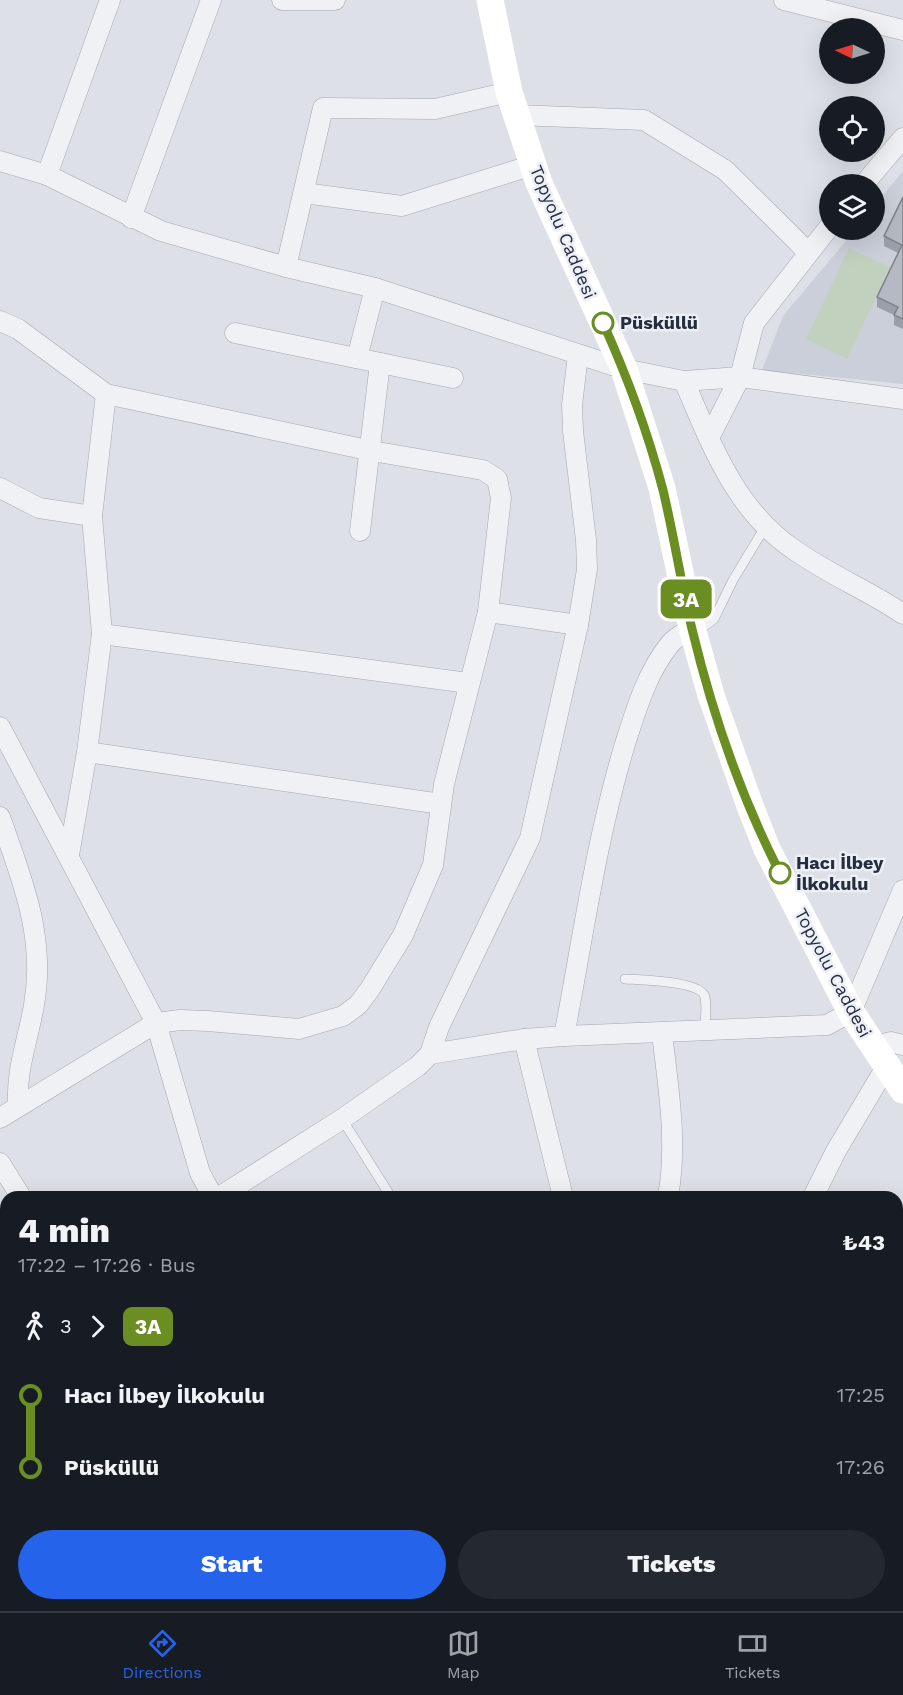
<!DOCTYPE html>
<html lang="en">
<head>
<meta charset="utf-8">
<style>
  :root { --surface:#171b24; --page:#242831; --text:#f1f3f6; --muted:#9ea1a6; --line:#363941; --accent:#2563eb }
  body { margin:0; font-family:"Work Sans",sans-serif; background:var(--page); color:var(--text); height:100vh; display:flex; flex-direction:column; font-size:22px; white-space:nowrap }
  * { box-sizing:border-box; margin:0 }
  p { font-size:20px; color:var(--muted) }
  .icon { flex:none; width:33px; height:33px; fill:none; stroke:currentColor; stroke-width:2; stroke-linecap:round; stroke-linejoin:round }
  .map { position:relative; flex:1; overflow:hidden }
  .details { position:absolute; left:0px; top:1191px; width:903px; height:420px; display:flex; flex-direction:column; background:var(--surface); border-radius:18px 18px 0 0; box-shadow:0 6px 24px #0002 }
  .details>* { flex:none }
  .badge { padding:0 12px; border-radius:9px; font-size:21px; line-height:39px }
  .needle { width:39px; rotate:274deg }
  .fabs { position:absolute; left:819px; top:18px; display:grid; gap:12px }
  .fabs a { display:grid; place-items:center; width:66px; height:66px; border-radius:50%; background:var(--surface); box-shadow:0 6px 24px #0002; font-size:30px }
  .map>.badge { position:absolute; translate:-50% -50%; box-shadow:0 0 0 3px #fff }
  .legs { display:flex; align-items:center; gap:9px; height:66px; padding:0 18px; font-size:20px }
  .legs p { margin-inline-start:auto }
  .headline { display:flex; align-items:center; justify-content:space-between; height:102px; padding:0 18px }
  h1 { font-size:33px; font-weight:800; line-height:45px }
  .cta { display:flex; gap:12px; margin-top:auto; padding:12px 18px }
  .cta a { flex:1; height:69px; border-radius:36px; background:var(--accent); color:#fff; font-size:24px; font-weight:800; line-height:69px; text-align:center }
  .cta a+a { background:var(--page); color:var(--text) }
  ul { padding:0 18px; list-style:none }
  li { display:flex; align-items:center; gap:21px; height:72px; font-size:22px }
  li i { display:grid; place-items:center; width:9px; height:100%; margin:0 8px; background:currentColor }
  li i::after { content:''; width:15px; height:15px; margin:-8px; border:4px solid; border-radius:50%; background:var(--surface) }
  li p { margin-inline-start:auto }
  li:first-child i { background:linear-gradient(#0000 50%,currentColor 0) }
  li:last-child i { background:linear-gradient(currentColor 50%,#0000 0) }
  .tabs { display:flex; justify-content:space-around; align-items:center; height:84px; border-top:2px solid var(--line); background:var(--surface); font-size:16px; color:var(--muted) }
  .tabs a { display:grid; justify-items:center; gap:3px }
  .tabs .current { color:var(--accent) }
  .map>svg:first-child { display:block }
  .built { fill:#cbcfd9 }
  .green { fill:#c2d1be }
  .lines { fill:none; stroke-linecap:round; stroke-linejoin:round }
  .lane-casing { stroke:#a2a7b1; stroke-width:10 }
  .street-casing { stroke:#a2a7b1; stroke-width:21 }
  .lane { stroke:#f0f1f5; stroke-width:9 }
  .street { stroke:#f0f1f5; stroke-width:20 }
  .secondary { stroke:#fff; stroke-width:27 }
  .wall { fill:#9b9fa9 }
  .building { fill:#b4b9c4; stroke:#7e8289; stroke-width:1.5 }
  .line-1-casing { stroke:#fff; stroke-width:14 }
  .line-1 { stroke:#6b8e23; stroke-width:9 }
  .stop-1-dot { fill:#fff; stroke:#6b8e23; stroke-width:3 }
  .labels { text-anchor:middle; stroke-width:5; stroke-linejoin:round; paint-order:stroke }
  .street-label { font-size:18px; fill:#262d3e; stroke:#eceff5 }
  .stop-label { font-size:18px; font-weight:bold; fill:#262d3e; stroke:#eceff5; text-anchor:start }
</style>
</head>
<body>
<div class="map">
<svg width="903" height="1611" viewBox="0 0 903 1611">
  <rect width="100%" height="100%" fill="#dde0e7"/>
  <polygon class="built" points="903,171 903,384 762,370 783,316 855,230 874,230 875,205"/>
  <polygon class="green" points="849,248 890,267 847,359 806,339"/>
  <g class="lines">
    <g class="lane-casing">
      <g id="lane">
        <polyline points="695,628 703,627 714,619 733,580 765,527"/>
        <path d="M625 979C640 980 701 981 705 997 707 1007 705 1020 705 1030"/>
        <polyline points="342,1119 391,1197"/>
        <polyline points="897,1338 903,1345"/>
      </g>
    </g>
    <g class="street-casing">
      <g id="street">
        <polyline points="282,0 335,0"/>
        <polyline points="784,0 903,30"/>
        <polyline points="517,115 644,120 725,170 808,252"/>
        <path d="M0 161 47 175 161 231 286 267 375 288 624 369 684 381C711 444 736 512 796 551 830 575 869 591 903 614"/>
        <polyline points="47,175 110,0"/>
        <polyline points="864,184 903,138"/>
        <polyline points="304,193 402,206 533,165"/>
        <polyline points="131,218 211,0"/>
        <polyline points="830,226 754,323 740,377 903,399"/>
        <polyline points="286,267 323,108 435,109 509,92"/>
        <polyline points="0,321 18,329 106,394 372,451 483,470 497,479 501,498 488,612 444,784 433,865 403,935 370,989 358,1005 343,1016 299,1029 208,1021 180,1020 156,1023 0,1118"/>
        <polyline points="235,333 453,378"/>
        <polyline points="357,358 375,288"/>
        <polyline points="684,381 740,377 709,438"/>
        <polyline points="0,488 39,508 92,516"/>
        <polyline points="360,531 380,363"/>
        <polyline points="488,612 578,625"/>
        <polyline points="102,634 468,683"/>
        <polyline points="0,727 156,1023 200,1173 213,1197"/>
        <polyline points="87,752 441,804"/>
        <path d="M0 817C22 879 46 937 34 1005 28 1040 16 1069 18 1105"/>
        <polyline points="69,855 87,752 102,634 92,516 106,394"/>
        <path d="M662 1033C668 1087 678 1142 668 1197"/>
        <path d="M564 1036C583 938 596 840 625 744 636 710 647 672 670 644 676 637 684 633 692 628"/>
        <polyline points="524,1039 563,1197"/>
        <polyline points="873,1046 891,1042 903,1045"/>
        <polyline points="430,1054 524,1039 564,1036 827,1025 851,1012 903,890"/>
        <polyline points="0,1163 21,1197"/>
        <polyline points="219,1197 342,1119 418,1066 430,1054 439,1027 530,838 578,625 587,569 586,540 573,431 572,405 578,355"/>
        <polyline points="813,1197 836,1151 886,1067"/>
        <polyline points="897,1274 903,1269"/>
        <polyline points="0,1316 6,1314"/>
        <polyline points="0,1436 6,1474"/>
        <polyline points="897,1450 903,1454"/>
        <polyline points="0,1546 6,1511"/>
        <polyline points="0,1577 6,1587"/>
        <polyline points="15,1605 18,1611"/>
        <polyline points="540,1605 544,1611"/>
        <polyline points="792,1605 800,1611"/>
        <polyline points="294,1611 301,1605"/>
        <polyline points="489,1611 497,1605"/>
      </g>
    </g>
    <use href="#lane" class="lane"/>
    <use href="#street" class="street"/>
    <polyline class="secondary" points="490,0 509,92 539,183 624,369 662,488 692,628 711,695 750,806 767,849 851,1012 903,1090"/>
  </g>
  <polygon class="wall" points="903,197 903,329 894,325 894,315 877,307 877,297 898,253 884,246 884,236"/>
  <polygon class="building" points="903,197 903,319 894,315 898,307 877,297 902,245 884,236"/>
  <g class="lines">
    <g class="line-1-casing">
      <path id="line-1" d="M603 323C627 376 648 433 663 490 674 536 681 583 692 629 712 712 741 797 780 873"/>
    </g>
    <use href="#line-1" class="line-1"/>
  </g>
  <g class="stop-1-dot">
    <circle cx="603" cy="323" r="10"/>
    <circle cx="780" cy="873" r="10"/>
  </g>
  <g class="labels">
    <g class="street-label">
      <text transform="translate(563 232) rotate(67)" y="6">Topyolu Caddesi</text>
      <text transform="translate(833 973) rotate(62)" y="6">Topyolu Caddesi</text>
    </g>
    <g class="stop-label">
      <text x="620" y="329">Püsküllü</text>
      <text x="796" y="869">Hacı İlbey<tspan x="796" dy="21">İlkokulu</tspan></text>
    </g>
  </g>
</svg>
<div class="fabs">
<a><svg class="needle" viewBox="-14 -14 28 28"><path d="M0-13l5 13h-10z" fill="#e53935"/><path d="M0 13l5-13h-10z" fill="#9ea1a6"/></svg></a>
<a><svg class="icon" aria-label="locate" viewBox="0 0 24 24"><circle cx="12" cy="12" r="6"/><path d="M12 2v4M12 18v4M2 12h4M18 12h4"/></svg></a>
<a><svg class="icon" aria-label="layers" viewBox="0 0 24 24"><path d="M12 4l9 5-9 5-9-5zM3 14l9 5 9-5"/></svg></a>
</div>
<b class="badge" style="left:686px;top:599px;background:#6b8e23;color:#fff">3A</b>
<section class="details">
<div class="headline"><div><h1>4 min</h1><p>17:22 – 17:26 · Bus</p></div><b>₺43</b></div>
<div class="legs"><svg class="icon" aria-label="walk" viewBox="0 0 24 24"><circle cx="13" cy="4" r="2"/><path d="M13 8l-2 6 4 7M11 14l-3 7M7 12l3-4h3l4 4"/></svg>3<svg class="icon" aria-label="forward" viewBox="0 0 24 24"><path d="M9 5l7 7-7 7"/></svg><b class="badge" style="background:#6b8e23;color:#fff">3A</b></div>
<ul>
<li><i style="color:#6b8e23"></i><b>Hacı İlbey İlkokulu</b><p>17:25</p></li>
<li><i style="color:#6b8e23"></i><b>Püsküllü</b><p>17:26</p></li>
</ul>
<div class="cta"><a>Start</a><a>Tickets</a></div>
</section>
</div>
<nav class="tabs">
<a class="current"><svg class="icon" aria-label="directions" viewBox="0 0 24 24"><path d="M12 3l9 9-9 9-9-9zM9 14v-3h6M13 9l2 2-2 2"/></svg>Directions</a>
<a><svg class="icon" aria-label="map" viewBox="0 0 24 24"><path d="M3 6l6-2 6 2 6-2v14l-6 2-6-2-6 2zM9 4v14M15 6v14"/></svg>Map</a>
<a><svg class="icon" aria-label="tickets" viewBox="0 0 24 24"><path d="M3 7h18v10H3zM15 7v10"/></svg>Tickets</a>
</nav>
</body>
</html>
